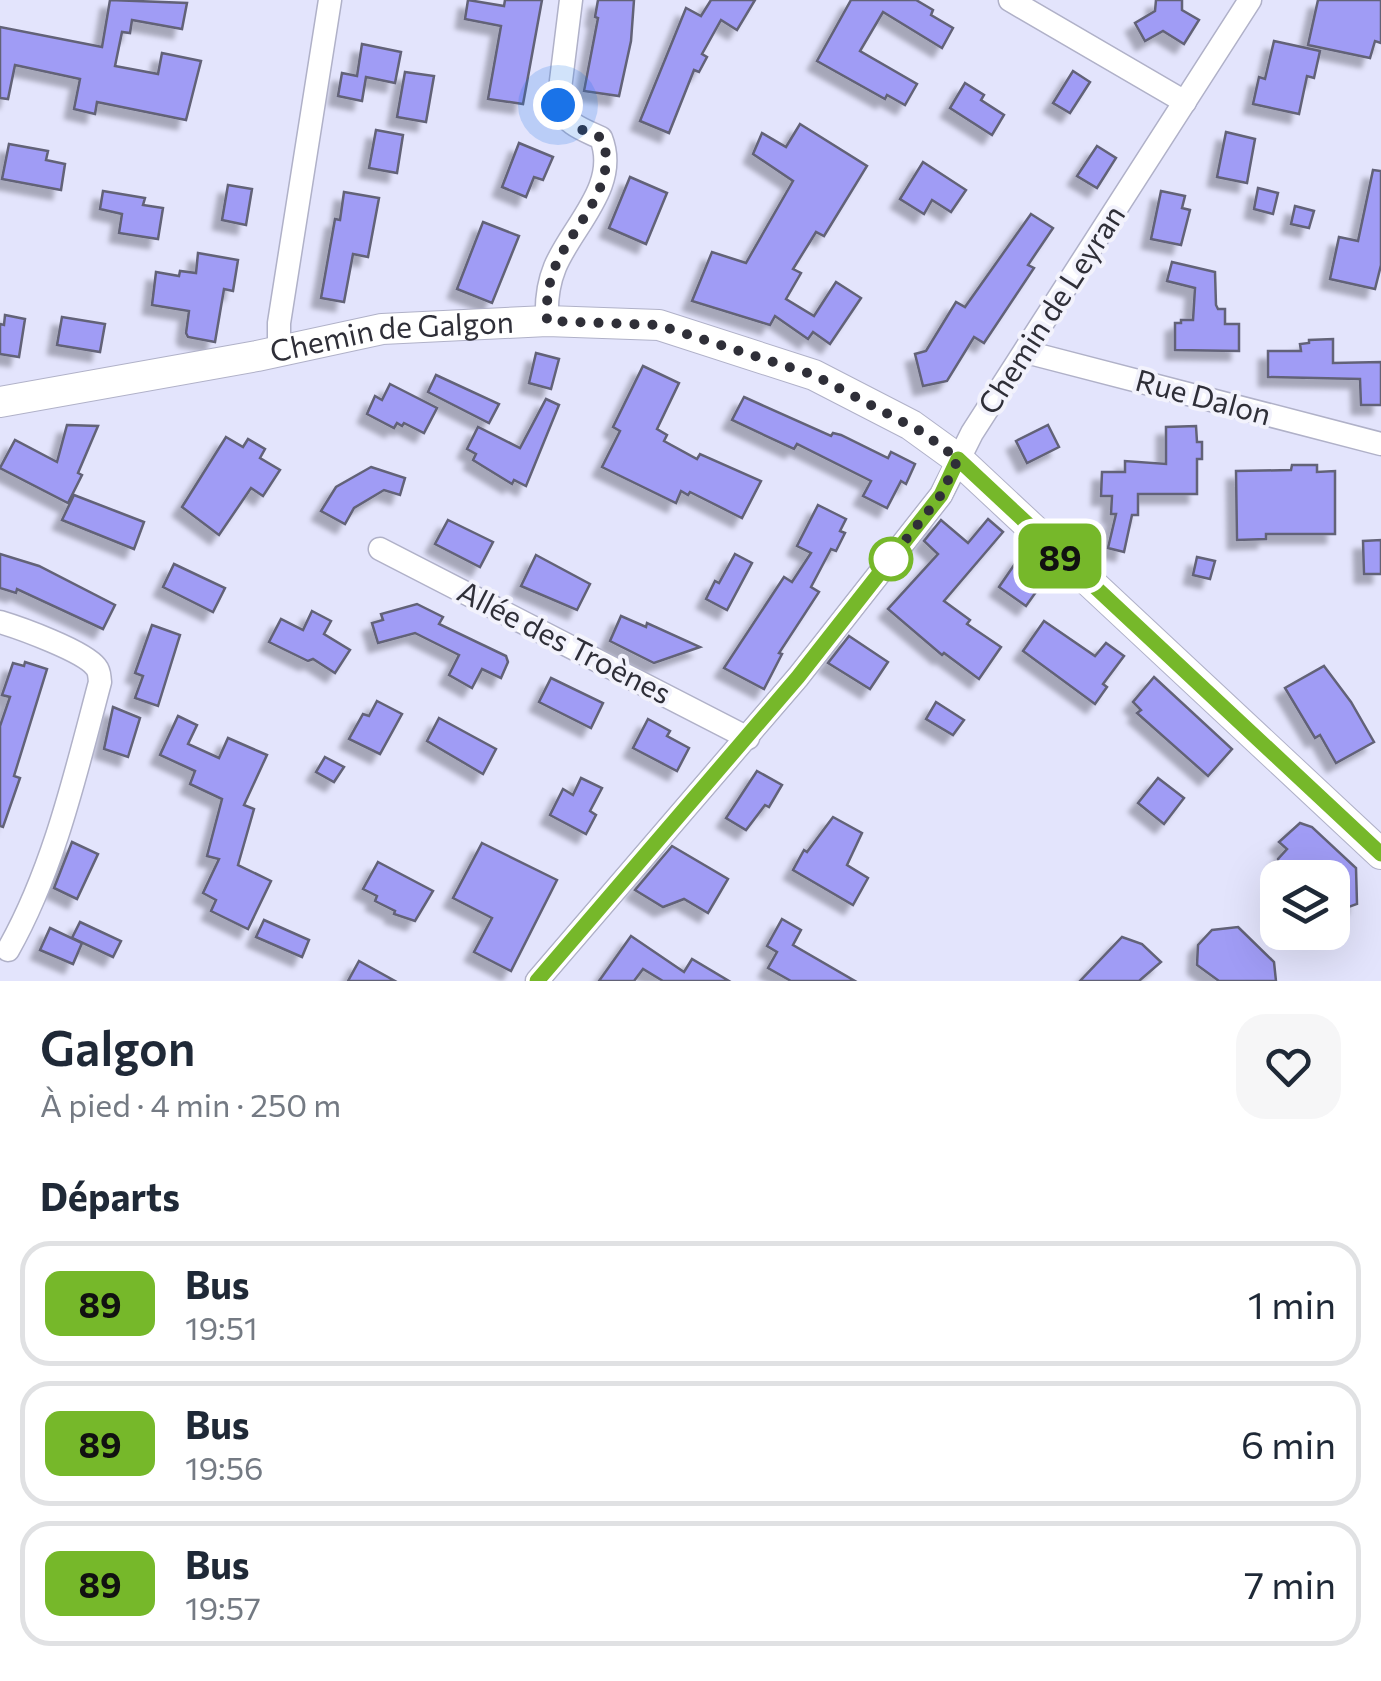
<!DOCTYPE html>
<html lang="fr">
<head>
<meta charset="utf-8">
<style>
  :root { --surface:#fff; --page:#f6f6f7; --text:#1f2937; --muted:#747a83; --line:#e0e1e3 }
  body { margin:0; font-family:Commissioner,sans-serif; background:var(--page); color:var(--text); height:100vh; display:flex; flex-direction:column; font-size:38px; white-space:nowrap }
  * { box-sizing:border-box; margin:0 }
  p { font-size:32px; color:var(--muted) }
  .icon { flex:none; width:55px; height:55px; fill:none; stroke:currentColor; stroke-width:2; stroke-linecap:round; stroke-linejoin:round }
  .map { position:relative; height:981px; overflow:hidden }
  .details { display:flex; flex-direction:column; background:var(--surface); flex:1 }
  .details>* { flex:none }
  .badge { padding:0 20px; border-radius:15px; font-size:35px; line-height:65px }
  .buttons { position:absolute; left:1260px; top:860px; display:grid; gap:20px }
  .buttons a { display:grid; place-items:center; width:90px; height:90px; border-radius:20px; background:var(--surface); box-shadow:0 10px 40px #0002; font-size:50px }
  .you { position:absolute; width:50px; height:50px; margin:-25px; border:8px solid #fff; border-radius:50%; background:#1a73e8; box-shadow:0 0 0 15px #1a73e833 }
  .map>.badge { position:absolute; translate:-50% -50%; box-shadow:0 0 0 5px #fff }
  h2 { padding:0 40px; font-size:38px; line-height:90px }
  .round { display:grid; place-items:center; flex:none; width:105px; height:105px; border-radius:30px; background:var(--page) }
  .headline { display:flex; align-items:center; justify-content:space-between; height:170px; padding:0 40px }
  h1 { font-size:48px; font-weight:600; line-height:75px }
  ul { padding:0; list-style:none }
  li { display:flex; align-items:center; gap:30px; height:125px; margin:0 20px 15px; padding:0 20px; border:5px solid var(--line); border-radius:30px }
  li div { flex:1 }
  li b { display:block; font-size:38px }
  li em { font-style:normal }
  li .badge { min-width:110px; font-weight:700; text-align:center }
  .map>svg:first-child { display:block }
  .building { fill:#a09cf5; stroke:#626277; stroke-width:2.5; filter:url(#shadow) }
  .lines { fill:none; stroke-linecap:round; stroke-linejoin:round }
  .street-casing { stroke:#b0b1c8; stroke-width:25 }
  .secondary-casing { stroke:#b0b1c8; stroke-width:32 }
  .street { stroke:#fff; stroke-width:22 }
  .secondary { stroke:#fff; stroke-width:30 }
  .line-casing { stroke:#fff; stroke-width:22 }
  .line { stroke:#76b82a; stroke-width:15 }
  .walk { stroke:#2f2f38; stroke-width:10; stroke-dasharray:0 18 }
  .stop-dot { fill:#fff; stroke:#76b82a; stroke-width:5 }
  .labels { text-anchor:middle; stroke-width:8; stroke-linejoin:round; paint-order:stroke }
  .street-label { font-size:30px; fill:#2f2f38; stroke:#f2f2fc }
</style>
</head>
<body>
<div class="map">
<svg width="1381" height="981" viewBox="0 0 1381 981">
  <defs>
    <filter id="shadow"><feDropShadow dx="-9" dy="9" stdDeviation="2.5" flood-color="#0004"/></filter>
  </defs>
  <rect width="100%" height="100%" fill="#e3e4fc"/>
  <g class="building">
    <polygon points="110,0 187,3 182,29 132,20 130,33 122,32 115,66 158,74 162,53 201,61 186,120 97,102 95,114 74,109 80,79 15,65 8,99 0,98 0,27 102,47"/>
    <polygon points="468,0 504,6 505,0 542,0 523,104 488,99 501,26 465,19"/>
    <polygon points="598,0 634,0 631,41 619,96 584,91 598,18 595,17"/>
    <polygon points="711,0 755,0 737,30 721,20 702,54 707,57 699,72 694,70 669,133 640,121 686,8 701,16"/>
    <polygon points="851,0 916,0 933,10 931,15 953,28 942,48 883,12 860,51 917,84 905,105 887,95 885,99 817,61"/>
    <polygon points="1156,0 1182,0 1182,10 1199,20 1184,44 1163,31 1145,41 1135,23 1155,11"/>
    <polygon points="1318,0 1381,0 1381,43 1375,41 1370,58 1308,45"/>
    <polygon points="1274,41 1320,51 1314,78 1307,76 1299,114 1253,104 1259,77 1265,79"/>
    <polygon points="362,44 401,52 395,83 366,77 362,101 338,96 342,73 357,76"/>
    <polygon points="1073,71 1090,82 1070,113 1053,103"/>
    <polygon points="405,72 434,76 426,122 397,117"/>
    <polygon points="965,83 984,95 981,100 1004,115 992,135 950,108"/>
    <polygon points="800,124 867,166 824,236 816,232 793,269 801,273 786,299 814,316 836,282 861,298 830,344 813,332 808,339 775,316 770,325 692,301 712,252 746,263 793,181 753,154 762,133 786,147"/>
    <polygon points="376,130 403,135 397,173 369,168"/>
    <polygon points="1226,132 1255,139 1247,183 1217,177"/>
    <polygon points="519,143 553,157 543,180 534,177 526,197 502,187"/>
    <polygon points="9,144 48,151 46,160 65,164 61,190 2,179"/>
    <polygon points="1097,146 1116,158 1097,188 1077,176"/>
    <polygon points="923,162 966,190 951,212 932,200 924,214 900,199"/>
    <polygon points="1373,170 1381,171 1381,265 1375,289 1330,279 1339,237 1358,241"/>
    <polygon points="630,177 667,193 646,244 609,228"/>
    <polygon points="228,185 252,189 246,225 222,220"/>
    <polygon points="1258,188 1278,193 1273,214 1254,209"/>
    <polygon points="103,191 145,198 143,205 163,208 158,239 119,233 122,214 100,209"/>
    <polygon points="1161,191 1185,196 1182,208 1190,210 1181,245 1151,239"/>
    <polygon points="344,192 379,198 368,257 353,254 344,302 321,298 335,219 340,220"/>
    <polygon points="1295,206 1314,211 1309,228 1291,224"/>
    <polygon points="1031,214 1053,228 1028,265 1034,268 984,343 974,337 947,381 923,386 915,354 926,351 956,302 965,307"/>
    <polygon points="483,222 519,236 492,303 457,289"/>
    <polygon points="198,253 238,260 233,291 224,289 215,342 188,337 186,333 189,311 152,305 156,272 179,276 180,271 196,273"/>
    <polygon points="1172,262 1215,272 1216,305 1218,309 1225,309 1225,324 1239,324 1239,351 1175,350 1175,323 1181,323 1181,320 1193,320 1195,288 1167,281"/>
    <polygon points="5,315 25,319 19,357 0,354 0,324 4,325"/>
    <polygon points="62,317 105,324 100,352 57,345"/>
    <polygon points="1333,339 1333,363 1381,362 1381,405 1361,405 1360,379 1268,377 1268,351 1301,351 1300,344 1309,343 1309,340"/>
    <polygon points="536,353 559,359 551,389 529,383"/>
    <polygon points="643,366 679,383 657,429 667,435 664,441 697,459 700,454 761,481 742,518 690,492 688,495 681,491 676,503 602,467 620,431 613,427"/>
    <polygon points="436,375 499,404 489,423 428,392"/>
    <polygon points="390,384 437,408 424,433 404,423 402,426 397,423 394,428 367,414 375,396 382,400"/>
    <polygon points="744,397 831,436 833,433 841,435 888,458 891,452 915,464 906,484 901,481 887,508 863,496 871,481 797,444 794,449 732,420"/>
    <polygon points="546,399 559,405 526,486 514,480 512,484 473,460 476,454 467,449 478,427 520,448"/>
    <polygon points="67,425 98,426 78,473 82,475 68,503 0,468 15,440 57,462"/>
    <polygon points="1048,425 1059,447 1027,463 1016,441"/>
    <polygon points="1196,426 1197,442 1202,442 1202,459 1197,459 1197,494 1138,494 1138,515 1132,515 1124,552 1108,548 1116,514 1111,514 1112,496 1101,496 1102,472 1125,472 1125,461 1166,464 1166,427"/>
    <polygon points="226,437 243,447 248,439 265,449 260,458 280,470 263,496 251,488 219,535 182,507"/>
    <polygon points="1292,465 1317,465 1317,472 1335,471 1335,534 1266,534 1266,539 1237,540 1236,471 1291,470"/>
    <polygon points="371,467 405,478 400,495 384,490 354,508 345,524 321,511 336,487"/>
    <polygon points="74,495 144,522 134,549 62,520"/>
    <polygon points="818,505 846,519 840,531 845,533 836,551 831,549 811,587 819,592 779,653 782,654 764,689 724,668 784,577 792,582 811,553 797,546"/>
    <polygon points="988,519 1003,532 944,601 970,620 967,624 1001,647 979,679 944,653 942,655 888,609 938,554 924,541 941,520 968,543"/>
    <polygon points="448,520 493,542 480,567 435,544"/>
    <polygon points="1381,540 1381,574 1364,574 1363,541"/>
    <polygon points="0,554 39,566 115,605 103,629 17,589 16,593 0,588"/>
    <polygon points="735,554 752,563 727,610 706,599 715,581 719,583"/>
    <polygon points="536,555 590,584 577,610 521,586"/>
    <polygon points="1021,555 1040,567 1034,575 1043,582 1026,606 999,587"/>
    <polygon points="1197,557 1215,561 1210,579 1193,575"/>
    <polygon points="174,564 225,588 213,612 163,587"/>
    <polygon points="417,604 443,617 439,624 506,656 508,662 501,678 482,669 472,688 449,675 459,655 415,633 378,643 372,623 383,620 381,614"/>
    <polygon points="312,611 331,621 324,634 350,650 335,673 313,659 308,661 269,642 281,619 303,630"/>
    <polygon points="621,616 646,627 647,623 700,647 654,663 610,641"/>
    <polygon points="1044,621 1095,656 1106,643 1124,656 1103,684 1107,687 1095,704 1023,651"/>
    <polygon points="152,625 180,635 158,706 135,698 143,676 135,673"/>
    <polygon points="849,636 888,662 870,689 828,663"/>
    <polygon points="25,662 47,669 14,776 20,778 3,827 0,826 0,726 10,697 2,695 13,663 24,666"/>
    <polygon points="1324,666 1351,702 1374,742 1336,763 1320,735 1315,738 1285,688"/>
    <polygon points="1154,677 1232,749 1208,776 1137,713 1141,710 1133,702"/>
    <polygon points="551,678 603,703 591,728 539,702"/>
    <polygon points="377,701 402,714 380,754 349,739 363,714 369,716"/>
    <polygon points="936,702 964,720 953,735 926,719"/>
    <polygon points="113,707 140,718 128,757 104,749"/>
    <polygon points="178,716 197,725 188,744 219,758 228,738 267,755 244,805 254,809 238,865 271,881 248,929 211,911 216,900 203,893 219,859 207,856 222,799 190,784 195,771 160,755"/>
    <polygon points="439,718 496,749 483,774 427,741"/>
    <polygon points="648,719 670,731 667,736 689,748 677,771 633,748"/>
    <polygon points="325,757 344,767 334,782 316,772"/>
    <polygon points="757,771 782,785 769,807 765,805 746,830 726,818"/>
    <polygon points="581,778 602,788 590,811 596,815 586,834 550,815 563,789 573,795"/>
    <polygon points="1158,778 1184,798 1164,824 1138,803"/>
    <polygon points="833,817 862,833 847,865 868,878 853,905 793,870 804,850 807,852"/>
    <polygon points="1300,823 1312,827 1356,868 1357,904 1332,913 1332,878 1291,878 1279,870 1278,859 1287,849 1279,842"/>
    <polygon points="72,842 98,854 77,899 54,888"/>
    <polygon points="482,843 557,880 511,971 474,952 492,918 453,898"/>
    <polygon points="672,846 728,879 708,913 684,899 663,907 635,890"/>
    <polygon points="378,862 433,891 415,921 394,914 395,911 375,901 377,896 363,889"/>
    <polygon points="782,919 801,930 793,945 855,981 791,981 768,968 777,952 767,946"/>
    <polygon points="264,920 309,940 302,957 256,937"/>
    <polygon points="80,922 121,941 113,957 72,938"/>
    <polygon points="1238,927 1274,962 1276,981 1219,981 1197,965 1198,945 1212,930"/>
    <polygon points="50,928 82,943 73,964 40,950"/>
    <polygon points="631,936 684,972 692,959 729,981 663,981 643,969 634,981 599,981"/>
    <polygon points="1122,937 1142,944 1161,962 1139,981 1080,981"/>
    <polygon points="359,961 395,981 348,981"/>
  </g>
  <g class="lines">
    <g class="street-casing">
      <g id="street">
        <polyline points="1010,0 1185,102"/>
        <path d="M547 321C546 302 548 284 555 267 572 226 620 186 601 138 582 129 567 125 558 105L571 0"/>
        <polyline points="279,350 279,323 330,0"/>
        <polyline points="1026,352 1381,444"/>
        <polyline points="380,549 748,738"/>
        <path d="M0 622C20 628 84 651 96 667 100 672 99 675 100 682 76 772 54 869 8 950"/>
        <polyline points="537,981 798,677 941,495 972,433 1250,0"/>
      </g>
    </g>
    <g class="secondary-casing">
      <g id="secondary">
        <path id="s1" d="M0 402 257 356 382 329 547 321 659 325 814 375 911 425 958 459 1381 854"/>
      </g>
    </g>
    <use href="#street" class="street"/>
    <use href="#secondary" class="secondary"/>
  </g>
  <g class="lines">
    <g class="line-casing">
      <polyline id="line" points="537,981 798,677 941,495 958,459 1381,854"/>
    </g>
    <use href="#line" class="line"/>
    <path class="walk" d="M558 105 573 126 602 138C620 186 572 226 555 267 548 284 546 302 547 321L658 325 814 375 922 432 958 459 941 495 886 565 891 559"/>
  </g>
  <circle class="stop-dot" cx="891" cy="559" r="20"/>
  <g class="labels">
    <g class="street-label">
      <text transform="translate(1052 310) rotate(-57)" y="10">Chemin de Leyran</text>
      <text dy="10" stroke="none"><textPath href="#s1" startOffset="398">Chemin de Galgon</textPath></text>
      <text transform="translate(1203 398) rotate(15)" y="10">Rue Dalon</text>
      <text transform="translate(564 643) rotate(27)" y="10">Allée des Troènes</text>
    </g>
  </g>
</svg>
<div class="buttons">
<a><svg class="icon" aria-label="layers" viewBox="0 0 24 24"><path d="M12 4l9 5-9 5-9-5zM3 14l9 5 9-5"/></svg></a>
</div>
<div class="you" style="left:558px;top:105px"></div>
<b class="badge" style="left:1060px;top:556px;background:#76b82a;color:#111">89</b>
</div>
<section class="details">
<div class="headline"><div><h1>Galgon</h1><p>À pied · 4 min · 250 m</p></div><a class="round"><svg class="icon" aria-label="heart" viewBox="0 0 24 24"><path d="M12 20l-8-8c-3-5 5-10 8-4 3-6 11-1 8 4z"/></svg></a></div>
<h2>Départs</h2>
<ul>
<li><span class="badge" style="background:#76b82a;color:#111">89</span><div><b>Bus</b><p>19:51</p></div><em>1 min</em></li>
<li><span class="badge" style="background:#76b82a;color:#111">89</span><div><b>Bus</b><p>19:56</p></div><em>6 min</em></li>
<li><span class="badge" style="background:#76b82a;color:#111">89</span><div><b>Bus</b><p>19:57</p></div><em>7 min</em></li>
</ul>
</section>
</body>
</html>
